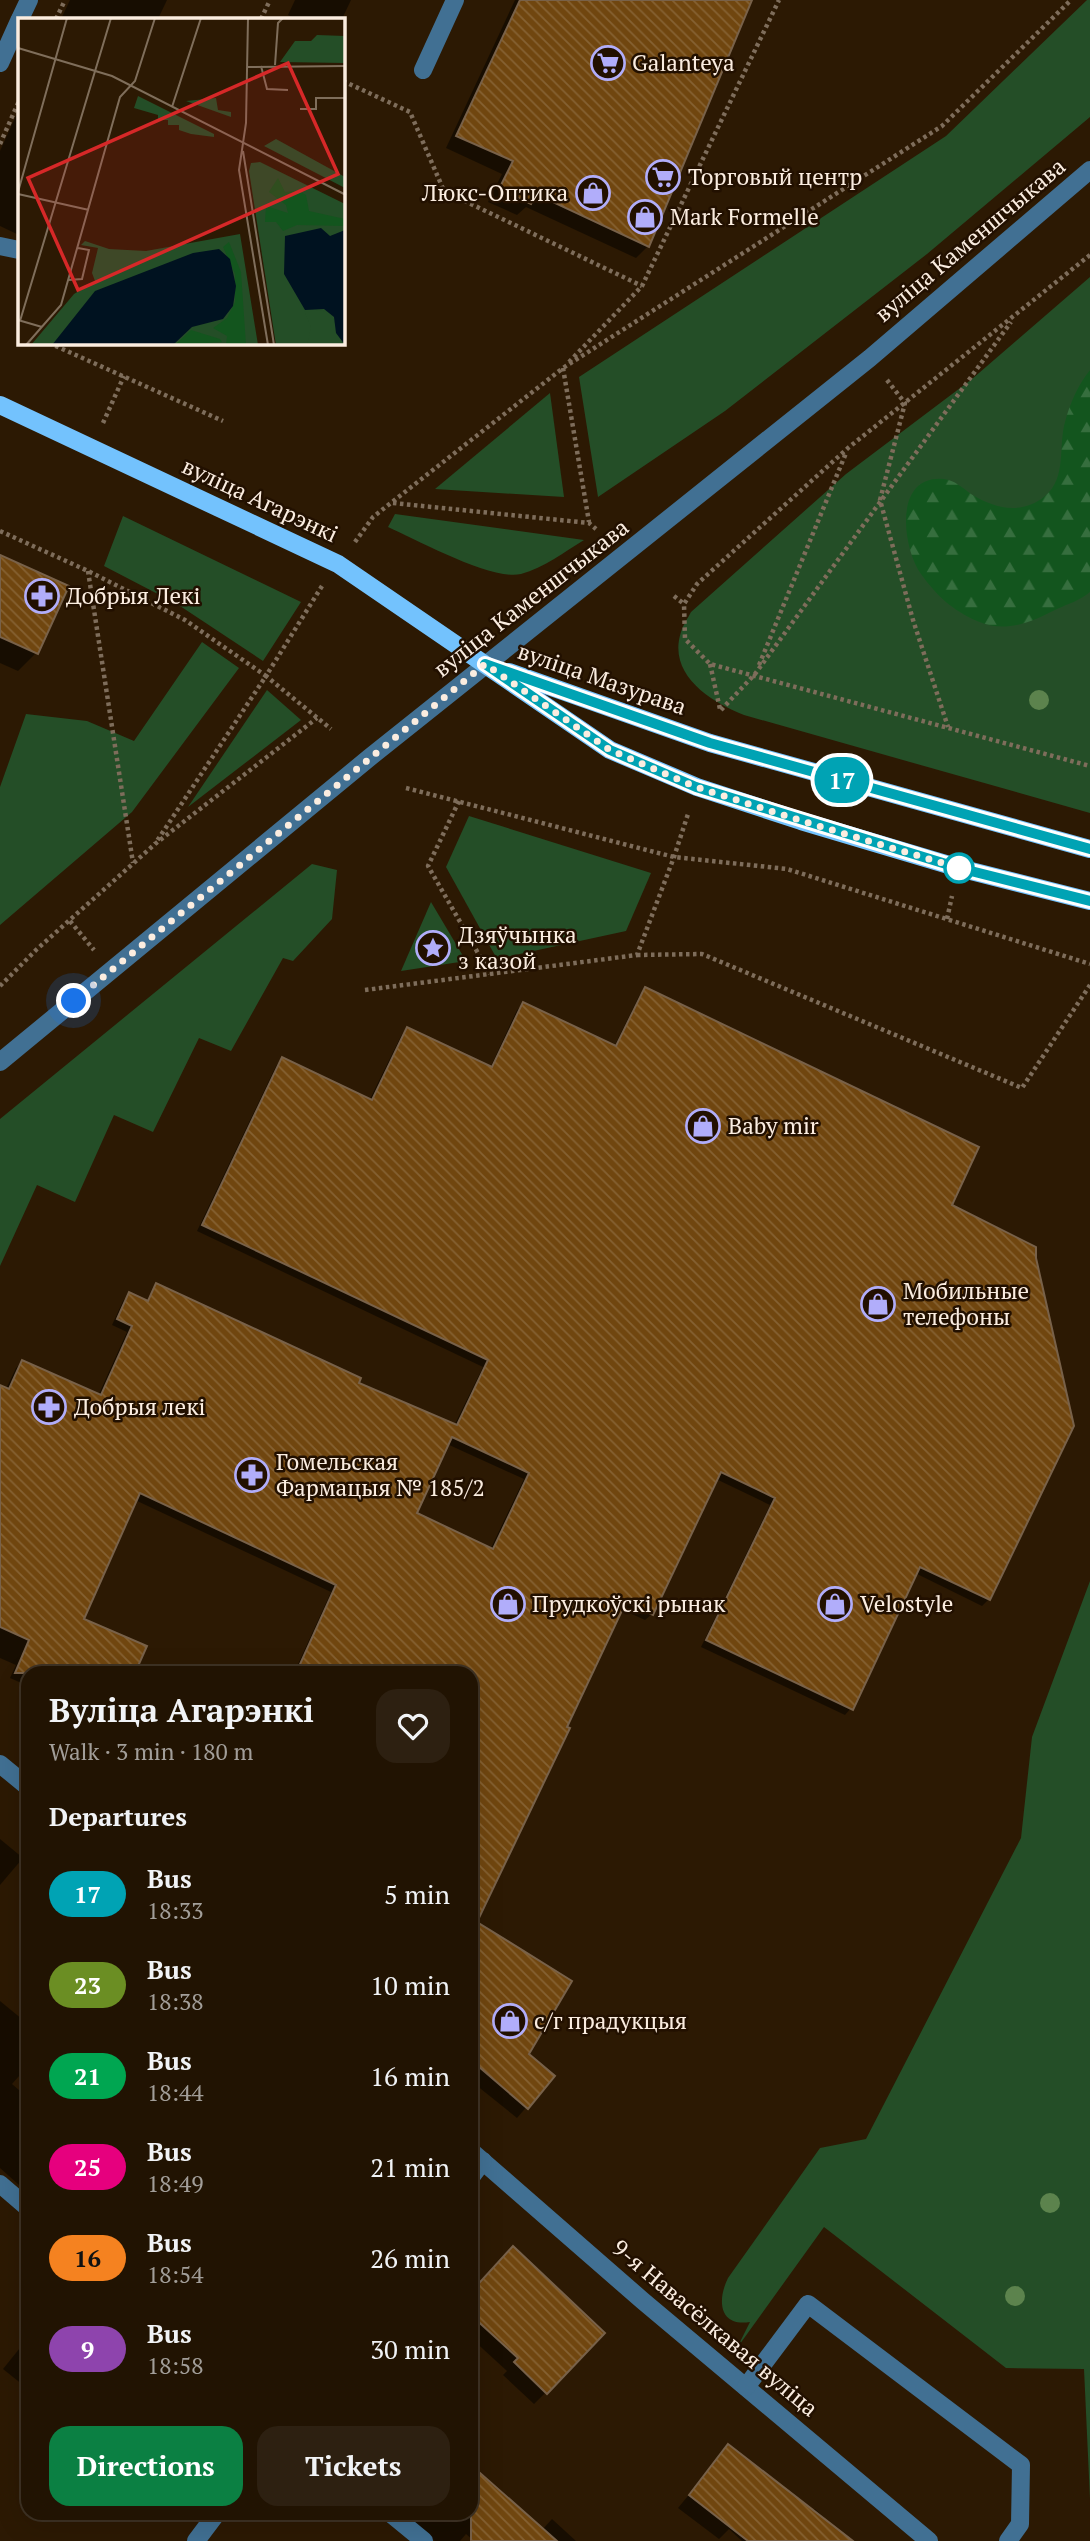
<!DOCTYPE html>
<html lang="en">
<head>
<meta charset="utf-8">
<style>
  :root { --surface:#211302; --page:#2d2011; --text:#f1f3f6; --muted:#a29e99; --line:#3e3224; --accent:#0b8043 }
  body { margin:0; font-family:"PT Serif",serif; background:var(--page); color:var(--text); height:100vh; display:flex; flex-direction:column; font-size:26px; white-space:nowrap }
  * { box-sizing:border-box; margin:0 }
  p { font-size:23px; color:var(--muted) }
  .icon { flex:none; width:38px; height:38px; fill:none; stroke:currentColor; stroke-width:2; stroke-linecap:round; stroke-linejoin:round }
  .map { position:relative; flex:1; overflow:hidden }
  .drawer { position:absolute; left:21px; top:1666px; width:457px; height:854px; display:flex; flex-direction:column; background:var(--surface); border-radius:21px; box-shadow:0 7px 28px #0002,0 0 0 2px var(--line) }
  .drawer>* { flex:none }
  .badge { padding:0 14px; border-radius:23px; font-size:24px; line-height:46px }
  .you { position:absolute; width:35px; height:35px; margin:-18px; border:5px solid #fff; border-radius:50%; background:#1a73e8; box-shadow:0 0 0 10px #1a73e833 }
  .map>.badge { position:absolute; translate:-50% -50%; box-shadow:0 0 0 4px #fff }
  h2 { padding:0 28px; font-size:26px; line-height:63px }
  .round { display:grid; place-items:center; flex:none; width:74px; height:74px; border-radius:21px; background:var(--page) }
  .headline { display:flex; align-items:center; justify-content:space-between; height:119px; padding:0 28px }
  h1 { font-size:33px; font-weight:800; line-height:52px }
  .action { display:flex; gap:14px; margin-top:auto; padding:14px 28px }
  .action a { flex:1; height:80px; border-radius:21px; background:var(--accent); color:#fff; font-size:28px; font-weight:800; line-height:80px; text-align:center }
  .action a+a { background:var(--page); color:var(--text) }
  ul { padding:0; list-style:none }
  li { display:flex; align-items:center; gap:21px; height:91px; padding:0 28px }
  li div { flex:1 }
  li b { display:block; font-size:26px }
  li em { font-style:normal }
  li .badge { min-width:77px; font-weight:700; text-align:center }
  .map>svg:first-child { display:block }
  .green { fill:#244e27 }
  .forest { fill:url(#forest-firs) }
  .shadow { fill:#0007; fill-rule:evenodd }
  .building { fill:url(#building-back-hatch); stroke:#786149; stroke-width:2; fill-rule:evenodd }
  .lines { fill:none; stroke-linecap:round; stroke-linejoin:round }
  .path { stroke:#7e6d5b; stroke-width:4.5; stroke-dasharray:3.5 3.5; stroke-linecap:butt }
  .minor { stroke:#417093; stroke-width:18 }
  .major { stroke:#73c2fd; stroke-width:18 }
  .tree { fill:#5c834d }
  .line-casing { stroke:#fff; stroke-width:16 }
  .line { stroke:#00a3b4; stroke-width:10 }
  .walk { stroke:#fbede0; stroke-width:7; stroke-dasharray:0 12.6 }
  .stop-dot { fill:#fff; stroke:#00a3b4; stroke-width:3.5 }
  .labels { text-anchor:middle; stroke-width:5; stroke-linejoin:round; paint-order:stroke }
  .poi-label { font-size:23px; fill:#fbede0; stroke:#221000; text-anchor:start }
  .street-label { font-size:23px; fill:#fbede0; stroke:#221000 }
  .inset-road { fill:none; stroke:#7f6e5b; stroke-width:2 }
  .view { fill:#d62828; fill-opacity:0.15; stroke:#d62828; stroke-width:3.5 }
  .inset-edge { fill:none; stroke:#fbede0; stroke-width:3.5 }
</style>
</head>
<body>
<div class="map">
<svg width="1090" height="2541" viewBox="0 0 1090 2541">
  <defs>
    <pattern id="forest-firs" width="22" height="20" patternUnits="userSpaceOnUse" patternTransform="scale(1.75)"><rect width="22" height="20" fill="#13551e"/><path d="M5 1l3.5 6h-7zM16 11l3.5 6h-7z" fill="#366e3e"/></pattern>
    <pattern id="building-back-hatch" width="6" height="6" patternUnits="userSpaceOnUse" patternTransform="scale(1.75)"><rect width="6" height="6" fill="#70460f"/><path d="M-1 5l2 2M0 0l6 6M5-1l2 2" fill="none" stroke="#856132"/></pattern>
  </defs>
  <rect width="100%" height="100%" fill="#2c1903"/>
  <g class="green">
    <polygon points="1087,0 1090,0 1090,117 927,254 725,411 598,497 579,377 946,136"/>
    <path d="M1090 277V813L744 715C711 702 667 675 681 632 683 625 688 618 691 612L846 474 972 379Z"/>
    <polygon points="550,393 564,497 435,489"/>
    <path d="M395 514 584 540C564 552 544 568 521 574 492 581 417 540 388 527Z"/>
    <polygon points="123,516 301,602 263,661 177,604 104,566"/>
    <polygon points="202,642 239,668 132,812 0,925 0,787 26,714 87,721 134,741"/>
    <polygon points="267,690 301,720 188,807"/>
    <polygon points="469,816 651,873 626,931 497,959 446,867"/>
    <polygon points="312,864 337,870 332,919 293,961 283,958 231,1051 199,1038 153,1132 114,1115 75,1202 37,1185 0,1266 0,1119"/>
    <polygon points="431,902 466,961 401,971"/>
    <path d="M1090 1581V2499L1084 2369 1006 2368 824 2227 737 2348 750 2322C719 2327 717 2300 728 2278L820 2148 866 2139 1021 1838 1032 1737Z"/>
  </g>
  <path class="forest" d="M1090 370V592C1081 600 1068 604 1057 609 1031 622 1006 634 977 621 952 610 937 596 921 574 902 547 893 474 944 479 954 480 963 488 971 494 995 509 1022 515 1045 496 1067 478 1058 446 1065 422 1070 403 1078 385 1090 370Z"/>
  <g class="shadow">
    <polygon points="70,0 167,0 158,19 61,19"/>
    <polygon points="295,0 351,0 342,19 296,19 288,15"/>
    <polygon points="515,0 751,0 648,246 636,258 526,207 517,215 488,202 502,174 446,148"/>
    <polygon points="19,109 19,235 0,226 0,151"/>
    <polygon points="0,557 36,653 18,671 0,663"/>
    <path d="M645 989 950 1205 989 1599 982 1606 915 1573 851 1708 845 1715 701 1647 770 1505 716 1479 652 1614 645 1620 621 1609 474 1923 526 2054 553 2076 517 2118 471 2081V1673H294L331 1592 135 1500 82 1620 133 1673H28V1686L10 1678 16 1665 0 1658V1387L6 1389 16 1368 22 1362 98 1396 127 1332 112 1325 123 1301 129 1294 146 1302 157 1285 357 1384 454 1426 483 1367 197 1231 276 1066 282 1059 369 1101 401 1036 407 1029 490 1068 517 1010 523 1004 614 1047 639 996ZM447 1444 524 1479 490 1550 415 1514Z"/>
    <polygon points="0,1839 23,1858 0,1885"/>
    <polygon points="0,2001 28,2024 28,2066 12,2084 28,2098 28,2193 0,2168"/>
    <polygon points="501,2261 546,2392 534,2404 503,2375 507,2371 471,2338 471,2294"/>
    <polygon points="28,2338 28,2389 3,2369"/>
    <polygon points="729,2446 812,2511 815,2509 849,2541 742,2541 729,2529 719,2539 678,2508"/>
    <polygon points="471,2468 542,2530 552,2519 576,2541 474,2541 466,2534 460,2541 435,2541 406,2516 409,2513 471,2513"/>
  </g>
  <g class="building">
    <polygon points="520,0 752,0 649,247 536,194 531,204 499,189 513,161 456,136"/>
    <polygon points="0,555 69,586 38,654 0,637"/>
    <path d="M645 987 979 1147 952 1205 1036 1247V1258L1074 1426 990 1600 920 1567 853 1710 706 1640 775 1498 721 1472 653 1615 626 1602 567 1727 570 1728 477 1922 572 1981 529 2054 555 2076 528 2109 471 2060V1673H296L336 1585 140 1493 84 1619 147 1646 135 1673H15L29 1640 0 1627V1385L9 1389 22 1360 101 1395 132 1326 117 1319 129 1292 148 1301 156 1283 361 1378 359 1383 457 1425 488 1360 202 1225 282 1057 372 1100 407 1027 492 1067 523 1002 616 1046ZM452 1437 529 1473 493 1549 417 1513Z"/>
    <polygon points="513,2246 605,2333 547,2394 514,2362 518,2358 471,2315 471,2292"/>
    <polygon points="728,2444 853,2541 748,2541 689,2495"/>
    <polygon points="471,2465 557,2541 471,2541"/>
  </g>
  <g class="lines">
    <g class="path">
      <polyline points="56,19 65,0"/>
      <polyline points="261,19 270,0"/>
      <polyline points="343,81 410,112 444,191 642,286"/>
      <polyline points="0,144 19,101"/>
      <polyline points="1090,255 848,448 697,584 684,604 685,639 710,664 1090,766"/>
      <polyline points="49,343 223,421"/>
      <polyline points="569,362 642,286 779,0"/>
      <polyline points="563,368 589,522"/>
      <polyline points="887,380 905,403 880,500 913,620 948,727"/>
      <polyline points="103,423 124,376"/>
      <polyline points="393,503 589,523 596,529"/>
      <polyline points="0,531 88,571 185,620 266,676 155,844"/>
      <polyline points="355,542 373,517 563,368 942,126 1071,0"/>
      <polyline points="88,571 133,863"/>
      <polyline points="322,586 266,676 331,729"/>
      <polyline points="674,596 684,604"/>
      <polyline points="710,664 720,709"/>
      <polyline points="759,665 846,453"/>
      <polyline points="721,710 755,674 1011,322"/>
      <polyline points="406,788 674,857 787,869 1090,964"/>
      <polyline points="459,801 428,866 490,974"/>
      <polyline points="947,919 952,896"/>
      <polyline points="70,921 94,950"/>
      <polyline points="637,955 702,954 1022,1088 1090,985"/>
      <polyline points="0,986 36,950 155,844 317,718"/>
      <polyline points="365,990 637,955 674,857 688,814"/>
    </g>
    <g class="minor">
      <polyline points="20,19 29,0"/>
      <polyline points="0,63 19,21"/>
      <polyline points="423,70 455,0"/>
      <polyline points="0,246 19,250"/>
      <polyline points="0,1062 369,758 870,358 1090,170"/>
      <polyline points="0,1764 28,1787"/>
      <polyline points="471,2151 643,2301 929,2541"/>
      <polyline points="471,2177 483,2161"/>
      <polyline points="0,2184 28,2208"/>
      <polyline points="746,2387 808,2304 1021,2465 1020,2524 1008,2541"/>
      <polyline points="390,2513 424,2541"/>
      <polyline points="196,2541 217,2513"/>
    </g>
    <g class="major">
      <polyline points="0,405 338,564 610,750 697,787 801,821 959,868 1090,901"/>
      <polyline points="509,672 710,743 1090,849"/>
    </g>
  </g>
  <g class="tree">
    <circle cx="1039" cy="700" r="10"/>
    <circle cx="1050" cy="2203" r="10"/>
    <circle cx="1015" cy="2296" r="10"/>
  </g>
  <g class="lines">
    <g class="line-casing">
      <polyline id="line" points="1090,849 710,743 485,664 610,750 696,787 959,868 1090,901"/>
    </g>
    <use href="#line" class="line"/>
    <polyline class="walk" points="74,1001 485,664 610,750 696,787 802,821 959,868"/>
  </g>
  <defs>
    <g id="supermarket-ring" transform="scale(1.75)"><circle r="9.5" fill="#221000" stroke="#b1adfa" stroke-width="1.5"/><path d="M-6-5.5h2.5l.6 2H6L4.5 2H-2.5L-4.4-4H-6ZM-1.5 3.2a1.3 1.3 0 1 0 .1 0ZM3 3.2a1.3 1.3 0 1 0 .1 0Z" fill="#b1adfa"/></g>
    <g id="shop-ring" transform="scale(1.75)"><circle r="9.5" fill="#221000" stroke="#b1adfa" stroke-width="1.5"/><path d="M-5-2.5h2.3a2.7 3.5 0 0 1 5.4 0H5L5.5 6h-11ZM-1.5-2.5h3a1.5 2.3 0 0 0-3 0Z" fill="#b1adfa"/></g>
    <g id="pharmacy-ring" transform="scale(1.75)"><circle r="9.5" fill="#221000" stroke="#b1adfa" stroke-width="1.5"/><path d="M-2-6h4v4h4v4h-4v4h-4v-4h-4v-4h4Z" fill="#b1adfa"/></g>
    <g id="sight-ring" transform="scale(1.75)"><circle r="9.5" fill="#221000" stroke="#b1adfa" stroke-width="1.5"/><path d="M0-6L1.8-2.2L6-1.7L2.9 1.2L3.7 5.4L0 3.3L-3.7 5.4L-2.9 1.2L-6-1.7L-1.8-2.2Z" fill="#b1adfa"/></g>
  </defs>
  <g fill-rule="evenodd">
    <use href="#supermarket-ring" x="608" y="63"/>
    <use href="#supermarket-ring" x="663" y="177"/>
    <use href="#shop-ring" x="593" y="193"/>
    <use href="#shop-ring" x="645" y="217"/>
    <use href="#pharmacy-ring" x="42" y="596"/>
    <use href="#sight-ring" x="433" y="948"/>
    <use href="#shop-ring" x="703" y="1126"/>
    <use href="#shop-ring" x="878" y="1304"/>
    <use href="#pharmacy-ring" x="49" y="1407"/>
    <use href="#pharmacy-ring" x="252" y="1475"/>
    <use href="#shop-ring" x="508" y="1604"/>
    <use href="#shop-ring" x="835" y="1604"/>
    <use href="#shop-ring" x="510" y="2021"/>
  </g>
  <circle class="stop-dot" cx="959" cy="868" r="14"/>
  <g class="labels">
    <g class="poi-label">
      <text x="632" y="71">Galanteya</text>
      <text x="688" y="185">Торговый центр</text>
      <text x="568" y="201" text-anchor="end">Люкс-Оптика</text>
      <text x="670" y="225">Mark Formelle</text>
      <text x="66" y="604">Добрыя Лекі</text>
      <text x="458" y="943">Дзяўчынка<tspan x="458" dy="26">з казой</tspan></text>
      <text x="728" y="1134">Baby mir</text>
      <text x="903" y="1299">Мобильные<tspan x="903" dy="26">телефоны</tspan></text>
      <text x="74" y="1415">Добрыя лекі</text>
      <text x="276" y="1470">Гомельская<tspan x="276" dy="26">Фармацыя № 185/2</tspan></text>
      <text x="532" y="1612">Прудкоўскі рынак</text>
      <text x="860" y="1612">Velostyle</text>
      <text x="534" y="2029">с/г прадукцыя</text>
    </g>
    <g class="street-label">
      <text transform="translate(970 240) rotate(-40)" y="8">вуліца Каменшчыкава</text>
      <text transform="translate(260 500) rotate(25)" y="8">вуліца Агарэнкі</text>
      <text transform="translate(531 598) rotate(-38)" y="8">вуліца Каменшчыкава</text>
      <text transform="translate(602 679) rotate(19)" y="8">вуліца Мазурава</text>
      <text transform="translate(715 2328) rotate(40)" y="8">9-я Навасёлкавая вуліца</text>
    </g>
  </g>
  <g transform="translate(18 18)">
    <rect width="327" height="327" fill="#2c1903"/>
    <path d="M299 17 327 18V45L262 44 277 23H293ZM120 78 196 116V119L173 116 161 112V107H150V102H140V97L116 90ZM198 80 200 92 213 94V99L168 83ZM258 121 327 159V170L246 128ZM242 144 327 186V327H258L231 153 233 145ZM222 216 240 327H13L56 276 77 263 74 255 80 230 63 227 67 223 91 231 128 233Z" fill="#244e27"/>
    <path d="M260 160 267 174 280 173 288 177 291 193 327 201V208L279 207 265 213 258 204H247L248 188 270 195 268 187 251 174ZM211 224 223 254 228 327H208L209 318 195 310 209 300 217 284V256L205 229ZM173 312 202 321 204 324 157 327Z" fill="#13551e"/>
    <path d="M285 290 312 294 327 327H289L293 309Z" fill="#244e27"/>
    <path d="M303 210 312 218 327 212V327L318 315 316 299 306 291 287 292 266 256 267 218ZM201 231 212 241 218 268 215 288 205 301 174 309 155 327H34L77 273 175 235Z" fill="#001220"/>
    <path class="inset-road" d="M230 0 228 105 221 152 250 327M0 30 94 58 328 177M257 47 260 5 265 0M243 48 249 71 270 72M229 49 328 48M154 89 183 0M282 91H298V80H328M225 133 256 327M0 174 49 0M0 176 71 192M50 262 64 261 71 232 60 230M0 302 24 309M2 303 93 0M8 327 43 287 102 79 117 63 137 0"/>
    <path class="view" d="M270 45 320 156 60 272 10 160Z"/>
    <rect width="327" height="327" class="inset-edge"/>
  </g>
</svg>
<div class="you" style="left:74px;top:1001px"></div>
<b class="badge" style="left:842px;top:780px;background:#00a3b4;color:#fff">17</b>
<section class="drawer">
<div class="headline"><div><h1>Вуліца Агарэнкі</h1><p>Walk · 3 min · 180 m</p></div><a class="round"><svg class="icon" aria-label="heart" viewBox="0 0 24 24"><path d="M12 20l-8-8c-3-5 5-10 8-4 3-6 11-1 8 4z"/></svg></a></div>
<h2>Departures</h2>
<ul>
<li><span class="badge" style="background:#00a3b4;color:#fff">17</span><div><b>Bus</b><p>18:33</p></div><em>5 min</em></li>
<li><span class="badge" style="background:#6b8e23;color:#fff">23</span><div><b>Bus</b><p>18:38</p></div><em>10 min</em></li>
<li><span class="badge" style="background:#00a651;color:#fff">21</span><div><b>Bus</b><p>18:44</p></div><em>16 min</em></li>
<li><span class="badge" style="background:#e6007e;color:#fff">25</span><div><b>Bus</b><p>18:49</p></div><em>21 min</em></li>
<li><span class="badge" style="background:#f58220;color:#111">16</span><div><b>Bus</b><p>18:54</p></div><em>26 min</em></li>
<li><span class="badge" style="background:#8e44ad;color:#fff">9</span><div><b>Bus</b><p>18:58</p></div><em>30 min</em></li>
</ul>
<div class="action"><a>Directions</a><a>Tickets</a></div>
</section>
</div>
</body>
</html>
